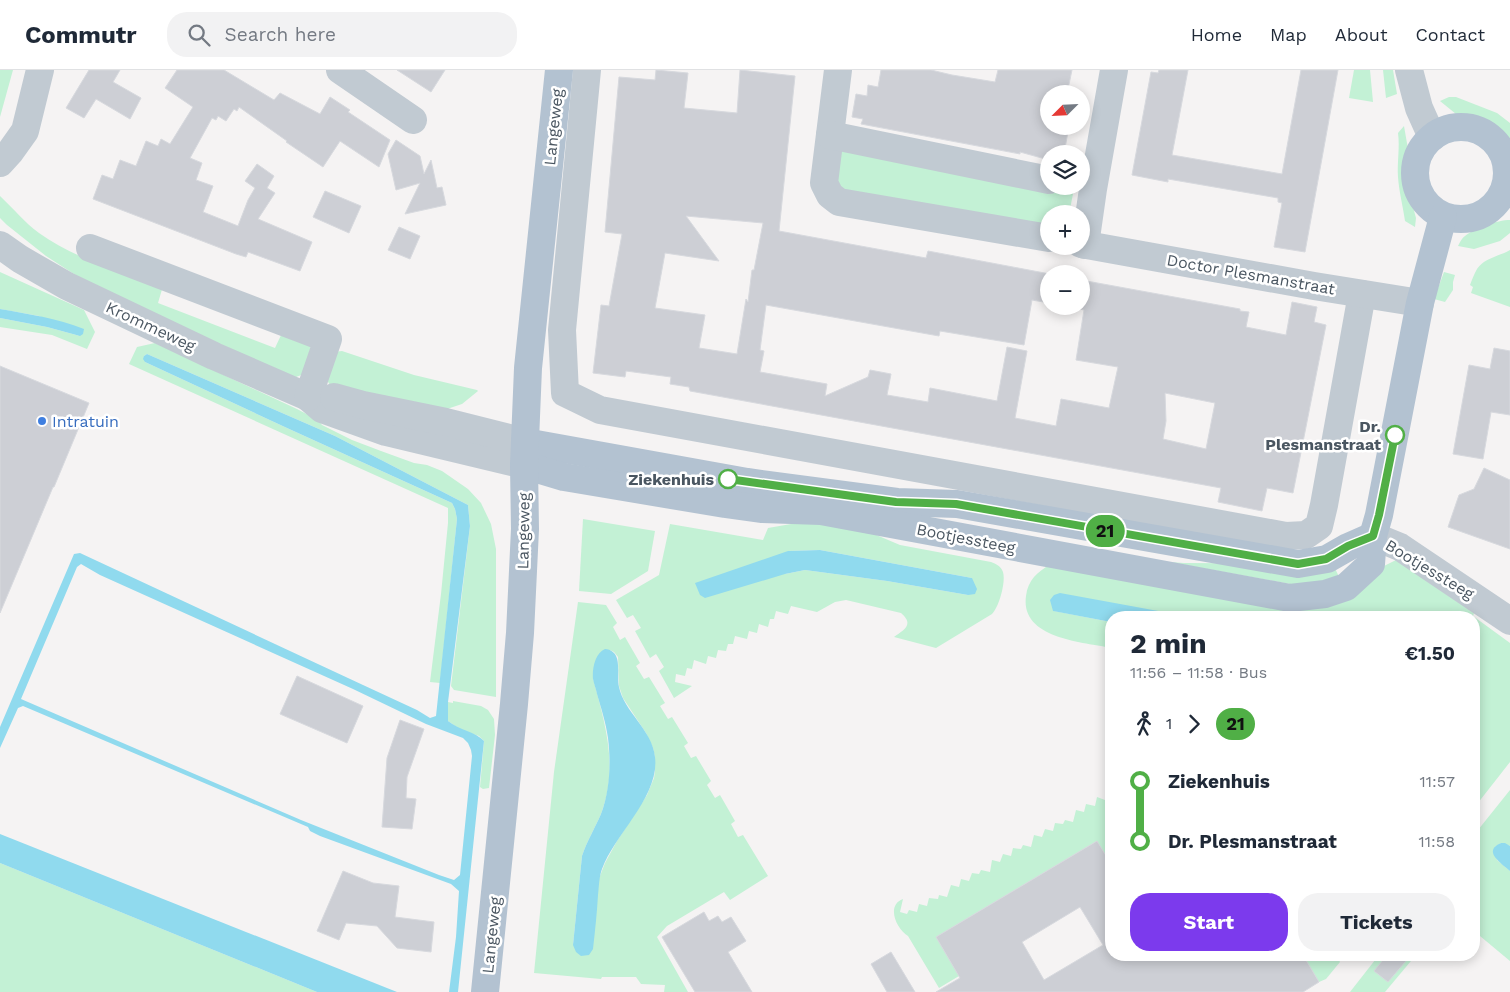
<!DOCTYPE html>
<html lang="en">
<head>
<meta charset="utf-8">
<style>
  :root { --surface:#fff; --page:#f2f2f3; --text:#1f2937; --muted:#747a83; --line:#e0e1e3; --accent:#7c3aed }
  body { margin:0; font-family:"Work Sans",sans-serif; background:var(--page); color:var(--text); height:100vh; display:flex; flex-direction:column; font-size:19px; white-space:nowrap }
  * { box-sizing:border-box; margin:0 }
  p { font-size:16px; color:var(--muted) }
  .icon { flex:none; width:28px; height:28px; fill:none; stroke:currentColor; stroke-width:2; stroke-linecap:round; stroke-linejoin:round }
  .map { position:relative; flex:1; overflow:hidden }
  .side { position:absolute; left:1105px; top:541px; width:375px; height:350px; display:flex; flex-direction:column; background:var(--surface); border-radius:20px; box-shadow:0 2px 12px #0003 }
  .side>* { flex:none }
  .badge { padding:0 10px; border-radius:16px; font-size:18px; line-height:32px }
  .needle { width:32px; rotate:246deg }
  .fabs { position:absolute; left:1040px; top:15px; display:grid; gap:10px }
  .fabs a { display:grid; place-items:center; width:50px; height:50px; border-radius:50%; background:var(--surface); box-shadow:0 2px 12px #0003; font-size:25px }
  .map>.badge { position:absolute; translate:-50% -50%; box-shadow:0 0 0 2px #fff }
  .legs { display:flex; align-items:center; gap:8px; height:55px; padding:0 25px; font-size:16px }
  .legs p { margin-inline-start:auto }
  .summary { display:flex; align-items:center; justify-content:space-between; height:85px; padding:0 25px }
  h1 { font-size:28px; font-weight:700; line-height:38px }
  .button { display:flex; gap:10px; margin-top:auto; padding:10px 25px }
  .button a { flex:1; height:58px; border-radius:20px; background:var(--accent); color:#fff; font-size:20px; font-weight:700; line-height:58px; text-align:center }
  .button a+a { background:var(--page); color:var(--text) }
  ul { padding:0 25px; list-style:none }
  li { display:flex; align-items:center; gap:18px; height:60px; font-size:19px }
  li i { display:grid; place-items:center; width:8px; height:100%; margin:0 6px; background:currentColor }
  li i::after { content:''; width:12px; height:12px; margin:-6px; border:4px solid; border-radius:50%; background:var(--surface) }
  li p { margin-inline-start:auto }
  li:first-child i { background:linear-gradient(#0000 50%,currentColor 0) }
  li:last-child i { background:linear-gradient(currentColor 50%,#0000 0) }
  header { display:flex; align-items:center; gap:30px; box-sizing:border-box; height:70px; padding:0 25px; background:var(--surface); border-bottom:1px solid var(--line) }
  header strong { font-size:24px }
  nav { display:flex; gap:28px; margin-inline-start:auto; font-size:18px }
  .search { width:350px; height:45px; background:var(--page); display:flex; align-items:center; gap:12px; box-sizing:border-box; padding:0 18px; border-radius:20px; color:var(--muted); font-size:19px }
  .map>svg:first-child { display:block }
  .green { fill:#c3f1d5; fill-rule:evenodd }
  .water { fill:#90daee; fill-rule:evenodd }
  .building { fill:#cdcfd5; stroke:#d7d9de; fill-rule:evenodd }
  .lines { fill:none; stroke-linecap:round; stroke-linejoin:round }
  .minor { stroke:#c1cad2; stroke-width:28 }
  .major { stroke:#b3c2d1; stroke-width:28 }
  .line-1-casing { stroke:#fff; stroke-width:11 }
  .line-1 { stroke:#50af46; stroke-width:8 }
  .shop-dot { fill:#3f7fe0; stroke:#fff; stroke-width:2 }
  .stop-1-dot { fill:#fff; stroke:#50af46; stroke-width:2.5 }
  .labels { text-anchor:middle; stroke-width:5; stroke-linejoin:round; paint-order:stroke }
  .street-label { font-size:16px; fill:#4a5661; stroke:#fff }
  .shop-label { font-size:16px; fill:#366cbe; stroke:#fff; text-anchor:start }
  .stop-label { font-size:16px; font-weight:bold; fill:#4a5661; stroke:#fff; text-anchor:end }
</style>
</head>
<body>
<header>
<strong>Commutr</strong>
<div class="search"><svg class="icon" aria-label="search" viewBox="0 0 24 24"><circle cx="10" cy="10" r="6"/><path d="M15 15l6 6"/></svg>Search here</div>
<nav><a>Home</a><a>Map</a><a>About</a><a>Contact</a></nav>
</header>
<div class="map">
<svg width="1510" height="922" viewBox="0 0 1510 922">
  <rect width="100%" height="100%" fill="#f5f3f3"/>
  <g class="green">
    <polygon points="0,0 13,0 0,47"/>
    <polygon points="1354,0 1370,0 1373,32 1349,28"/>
    <polygon points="1383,0 1393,0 1397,24 1386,28"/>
    <polygon points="1449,27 1456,27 1497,43 1510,53 1510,73 1502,63 1493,55 1480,49 1456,44 1440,31"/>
    <path d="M1404 56 1408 79 1404 106 1405 117 1413 137 1416 148 1415 157 1405 151C1403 136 1399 122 1398 107 1397 92 1400 78 1398 63Z"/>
    <polygon points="838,77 1074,119 1069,144 1049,144 1049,160 834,125"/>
    <path d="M0 126C13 138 25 153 39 163 76 190 122 201 163 216L158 233 275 278 282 263 311 276 304 304 296 307 291 306 124 231 91 215 46 186 7 155 0 148Z"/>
    <path d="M1510 150V163L1500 171 1474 179 1458 176C1460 172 1462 168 1465 166 1475 158 1497 150 1510 150Z"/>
    <path d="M1510 180V237L1471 223 1473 217 1470 215C1472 210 1474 204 1477 199 1484 188 1500 186 1510 180Z"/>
    <polygon points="0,202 84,240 95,262 87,279 52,265 0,257 0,248 47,257 80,266 39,246 0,239"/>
    <polygon points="1444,202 1455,205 1453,212 1453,220 1445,232 1434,229"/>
    <polygon points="155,273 297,339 318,350 322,355 352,370 381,381 414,393 427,395 442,401 468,419 481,433 491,454 496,479 496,627 454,620 451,616 470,456 468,435 335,366 147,284 144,286 145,292 287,358 452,433 455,439 457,449 440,613 430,612 441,524 448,453 448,438 129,294 137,277"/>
    <polygon points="342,281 414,305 477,320 478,321 462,334 441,341 333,320 325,307 334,282"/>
    <polygon points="583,449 655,461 648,501 611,524 579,521"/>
    <path d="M814 450 855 456 900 475 991 492C996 494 1001 496 1003 502 1006 512 999 537 992 544L936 578 894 567C903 560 915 555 901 543L846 530 835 532 817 542 791 536 788 544 776 541 774 549H770L768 557 759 554 757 563 749 561 747 569 735 566 733 574H728L726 581 718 580 716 588 708 586 706 594 694 590 692 599 687 598 685 606 676 604 675 612 692 616 674 628 659 601 664 597 656 584 650 588 635 561 641 558 633 545 627 548 616 530 659 505 670 454 763 470 768 458ZM820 480 972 508 968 525 887 511 805 500 785 504 788 481Z"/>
    <path d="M1396 490 1474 543 1473 546 1510 573V692L1474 738V548L1191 547 1170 543 1054 541 1111 552V578C1083 572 1020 569 1026 526 1028 510 1037 502 1051 494L1279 532 1382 497Z"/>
    <polygon points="1169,492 1184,493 1333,494 1340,509 1312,518"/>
    <path d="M578 532 606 535 617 553 613 557 620 570 625 567 640 593 636 596 644 609 649 607 665 633 660 636 668 649 672 647 688 673 684 676 691 688 696 686 711 711 707 715 715 728 720 725 735 751 731 754 738 767 743 765 768 806 730 830 724 822 667 856 657 867 688 922H664L665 915 641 914 636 907H602L601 909 534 903 554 702ZM610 580 614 582 618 587 619 616 623 628 646 663 653 678 655 687V701L654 708 647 725 617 771 605 793 573 875 582 786C587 771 595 758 601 744 619 697 605 654 593 608Z"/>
    <polygon points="453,631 481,636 488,640 494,649 495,665 489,718 483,719 480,717 484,671 479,666 461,660 448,651 448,632 453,633"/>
    <polygon points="1510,720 1510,776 1501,773 1495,777 1497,790 1510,801 1510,891 1474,861 1474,765"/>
    <path d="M1106 725 1111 726V794L1097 771 936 867 959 906 939 918 908 866C896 859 886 835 903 829L900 842 907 844 909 840 917 842 919 834 927 836 929 828 938 829 939 825 947 827 951 815 959 817 961 809 969 811 972 803 979 804 981 800 990 802 992 790 1000 792 1003 784 1011 786 1013 778 1021 779 1023 775 1031 777 1034 765 1042 767 1045 759 1053 761 1055 753 1063 754 1065 750 1073 752 1076 740 1084 742 1086 734 1095 736 1097 727 1105 730Z"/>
    <polygon points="0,793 317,922 0,922"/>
    <polygon points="1303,885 1336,885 1340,892 1326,909 1319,912"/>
    <polygon points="1379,885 1416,885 1385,922 1350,922"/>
  </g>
  <g class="water">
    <path d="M0 239C28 244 57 248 84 259L83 264 80 266 47 257 0 248Z"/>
    <path d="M147 284 335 366 468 435 470 456 448 632V651C459 660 476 662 484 671L458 922H449L456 867 459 821 451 814 320 766 310 761 308 757 23 636 18 638 0 678V657L74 484 80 483 363 615 417 640 430 648 436 646 457 449 455 439 452 433 287 358 145 292 143 289 144 286ZM81 494 100 505 353 619 426 654 463 668 468 673 471 680 472 686 460 805 454 810 439 805 301 750 21 629 77 497Z"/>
    <polygon points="820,480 972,508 977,519 975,524 968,525 887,511 805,500 785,504 705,528 700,525 695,513 788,481"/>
    <polygon points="1060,523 1191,547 1111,548 1111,552 1053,541 1050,530 1054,525"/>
    <path d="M605 579C624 581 616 603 619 617 624 642 652 659 655 687 660 726 615 764 602 799 599 807 599 817 598 825 597 843 595 861 593 879L589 885 581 886 576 882 573 875 582 786C587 771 595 758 601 744 610 720 611 693 608 668 606 653 601 638 597 624 596 619 594 614 593 609 592 599 595 583 605 579Z"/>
    <polygon points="0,764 397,922 317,922 0,793"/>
    <path d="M1501 773H1505L1510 776V801C1501 793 1482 781 1501 773Z"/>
  </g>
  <g class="building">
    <polygon points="89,0 120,0 113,12 141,28 130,49 96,29 84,48 66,38"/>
    <polygon points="177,0 224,0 274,30 280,23 320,44 330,27 350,40 348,42 390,70 379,97 340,71 323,97 286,72 287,71 239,37 237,41 234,39 226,51 218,46 216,50 212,48 190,88 202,93 196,110 213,116 203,142 238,156 248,130 255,118 245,111 257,94 274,106 267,118 275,123 258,149 312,172 300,201 248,182 246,187 236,184 93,129 102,105 113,109 120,90 136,96 146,71 158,76 161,69 170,74 193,37 165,18"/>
    <polygon points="397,0 445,0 431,22"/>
    <path d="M656 0 688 3 684 38 737 43 740 0 795 6 779 161 926 188 928 181 1050 204H1049V233L1032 230 1024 275 940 261 939 266 766 235 760 280 764 281 760 302 827 314 825 326 868 307 870 300 891 304 887 325 928 332 930 318 997 331 1007 277 1027 281 1015 348 1056 356 1061 329 1109 338 1118 297 1076 290 1084 240 1064 236H1081V210L1240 239V241L1249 242 1246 257 1286 265 1292 232 1317 237 1314 252 1326 255 1293 423 1267 418 1262 441 1218 432 1221 418 690 321 689 317 670 314 671 307 626 301 625 307 593 303 601 235 609 236 622 164 605 162 619 7 655 10ZM686 146 763 153 754 200H752L748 232 746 229 737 284 699 278 705 245 655 238 665 183 719 191ZM1165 323 1215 333 1206 379 1163 369 1166 351Z"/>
    <polygon points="881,0 931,0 952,5 995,12 998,0 1072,0 1067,24 1049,24 1049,56 1069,56 1064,84 1049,84 1049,90 1020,82 1020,84 861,54 863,49 852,47 856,24 867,26 868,15 878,17"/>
    <polygon points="1159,0 1188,0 1172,85 1282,104 1301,0 1338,0 1305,182 1274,177 1282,133 1278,132 1278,128 1168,109 1168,112 1132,105 1151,2 1158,3"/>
    <polygon points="396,70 420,86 424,104 431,90 437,118 442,117 446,135 405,144 420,113 396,120 388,84"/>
    <polygon points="325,121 361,136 349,163 313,147"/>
    <polygon points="399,157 420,166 410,189 388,180"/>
    <polygon points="1494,278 1510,281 1510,345 1491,342 1483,389 1453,384 1469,295 1490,299"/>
    <polygon points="0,296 89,333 54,417 53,417 0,543"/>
    <polygon points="1484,398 1510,410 1510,479 1448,457 1459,425 1474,419"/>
    <polygon points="297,606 363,636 347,673 280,644"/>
    <polygon points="400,650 424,659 407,707 406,728 416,729 412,759 382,757 387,688"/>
    <path d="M1097 771 1111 794V885H1303L1319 912 1303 922H936L960 908 936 867ZM1080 837 1103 875 1044 910 1022 872Z"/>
    <polygon points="343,801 373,813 399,816 395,847 434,852 431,882 397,878 377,856 346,853 339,870 317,861"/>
    <polygon points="704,842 709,851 718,846 722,852 731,847 746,871 728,882 752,922 695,922 662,867"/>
    <polygon points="891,882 915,922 887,922 871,894"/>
    <polygon points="1387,885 1411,885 1388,912 1374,901"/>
  </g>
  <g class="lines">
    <g class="minor">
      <polyline points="340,0 413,50"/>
      <polyline points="587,0 562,260 565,323 600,340 1286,466 1306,465 1319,456 1324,435 1362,224"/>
      <polyline points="838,0 824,113 830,125 839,132 1049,168"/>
      <polyline points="1409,0 1419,38 1432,67"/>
      <polyline points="830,65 1049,110"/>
      <polyline points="0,93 10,82 25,61 40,0"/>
      <polyline points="1081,174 1314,216 1420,233"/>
      <polyline points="0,175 20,189 67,216 214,286 308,327 322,339 386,362 524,395"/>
      <polyline points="1085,175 1093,119 1114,0"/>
      <polyline points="90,178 328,269 308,327"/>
      <polyline points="334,327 363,335 446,352 525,372"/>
      <polyline points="1373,466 1400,477 1510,551"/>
    </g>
    <g class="major">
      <circle cx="1461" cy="103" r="46"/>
      <polyline points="525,372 747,412 897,432 957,434 1298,494 1327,489 1348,477 1373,466"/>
      <polyline points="524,395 564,407 725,434 761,439 821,441 1290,528 1325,524 1346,517 1371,494 1373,466 1379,445 1420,233 1443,147"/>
      <polyline points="485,922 514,634 520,563 525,459 524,395 528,298 559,0"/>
    </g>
  </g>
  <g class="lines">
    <g class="line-1-casing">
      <polyline id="line-1" points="728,409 896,432 956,434 1298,494 1326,489 1348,476 1373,466 1379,445 1395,365"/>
    </g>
    <use href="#line-1" class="line-1"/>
  </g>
  <circle class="shop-dot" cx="42" cy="351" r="5"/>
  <g class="stop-1-dot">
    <circle cx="1395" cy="365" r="9"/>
    <circle cx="728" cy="409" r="9"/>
  </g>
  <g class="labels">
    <g class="street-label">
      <text transform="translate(553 57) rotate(-84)" y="6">Langeweg</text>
      <text transform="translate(1251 204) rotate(10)" y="6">Doctor Plesmanstraat</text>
      <text transform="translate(151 256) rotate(25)" y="6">Krommeweg</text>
      <text transform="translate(523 461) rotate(-89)" y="6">Langeweg</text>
      <text transform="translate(966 468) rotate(11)" y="6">Bootjessteeg</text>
      <text transform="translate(1430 499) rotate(31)" y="6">Bootjessteeg</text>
      <text transform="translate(491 865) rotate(-84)" y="6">Langeweg</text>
    </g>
    <g class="shop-label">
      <text x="52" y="357">Intratuin</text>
    </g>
    <g class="stop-label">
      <text x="1381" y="362">Dr.<tspan x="1381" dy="18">Plesmanstraat</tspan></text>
      <text x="714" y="415">Ziekenhuis</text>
    </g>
  </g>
</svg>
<div class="fabs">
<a><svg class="needle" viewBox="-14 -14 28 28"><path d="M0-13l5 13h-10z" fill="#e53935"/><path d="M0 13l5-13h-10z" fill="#747a83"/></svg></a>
<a><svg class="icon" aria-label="layers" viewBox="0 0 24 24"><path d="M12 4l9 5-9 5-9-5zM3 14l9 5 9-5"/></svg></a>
<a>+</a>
<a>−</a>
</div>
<b class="badge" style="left:1105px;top:461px;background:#50af46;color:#111">21</b>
<section class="side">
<div class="summary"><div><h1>2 min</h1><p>11:56 – 11:58 · Bus</p></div><b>€1.50</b></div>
<div class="legs"><svg class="icon" aria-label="walk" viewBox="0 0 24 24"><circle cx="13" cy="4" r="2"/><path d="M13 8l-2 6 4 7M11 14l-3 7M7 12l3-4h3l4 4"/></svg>1<svg class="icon" aria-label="forward" viewBox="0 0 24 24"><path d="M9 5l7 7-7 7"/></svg><b class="badge" style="background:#50af46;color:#111">21</b></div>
<ul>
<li><i style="color:#50af46"></i><b>Ziekenhuis</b><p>11:57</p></li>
<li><i style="color:#50af46"></i><b>Dr. Plesmanstraat</b><p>11:58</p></li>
</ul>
<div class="button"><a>Start</a><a>Tickets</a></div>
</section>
</div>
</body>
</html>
